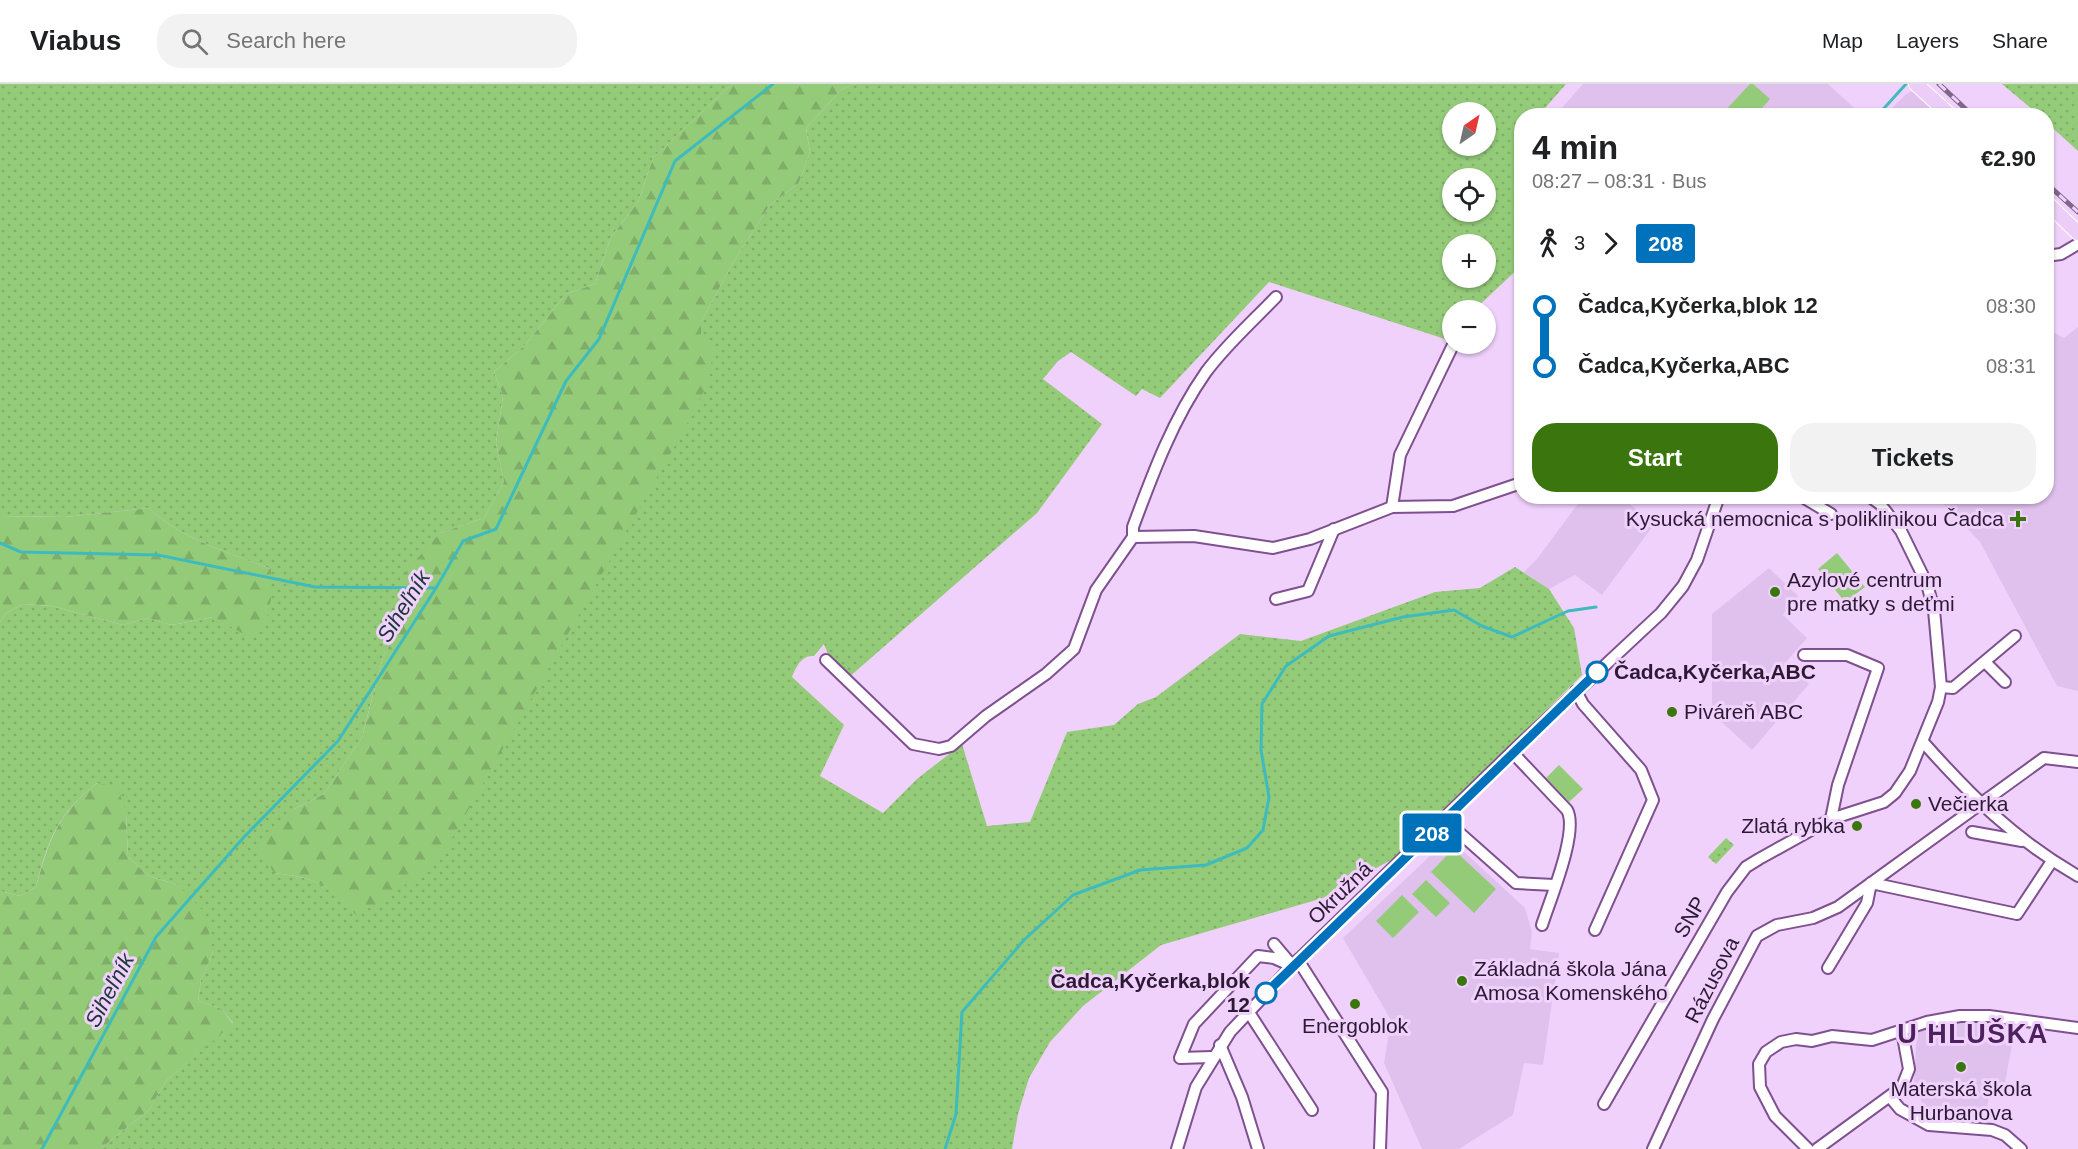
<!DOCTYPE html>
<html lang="en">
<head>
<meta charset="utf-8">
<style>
  :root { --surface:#fff; --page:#f2f2f2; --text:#202124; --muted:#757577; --line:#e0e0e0; --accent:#3a760d }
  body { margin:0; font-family:Arial,sans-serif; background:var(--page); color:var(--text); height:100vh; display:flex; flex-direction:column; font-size:22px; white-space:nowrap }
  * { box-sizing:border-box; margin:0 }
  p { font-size:20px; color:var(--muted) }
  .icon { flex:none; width:33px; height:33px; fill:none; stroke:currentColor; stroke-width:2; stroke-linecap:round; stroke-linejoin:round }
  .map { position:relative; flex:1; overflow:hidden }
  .panel { position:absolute; left:1514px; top:24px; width:540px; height:396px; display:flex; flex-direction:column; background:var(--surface); border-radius:24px; box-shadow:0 2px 4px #0004 }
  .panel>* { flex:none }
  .badge { padding:0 12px; border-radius:4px; font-size:21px; line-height:39px }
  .needle { width:39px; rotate:34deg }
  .fabs { position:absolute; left:1442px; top:18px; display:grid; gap:12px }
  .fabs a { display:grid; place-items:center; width:54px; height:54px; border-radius:50%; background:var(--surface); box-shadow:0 2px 4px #0004; font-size:30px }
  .map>.badge { position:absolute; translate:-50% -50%; box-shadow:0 0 0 3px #fff }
  .legs { display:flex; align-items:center; gap:9px; height:66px; padding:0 18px; font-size:20px }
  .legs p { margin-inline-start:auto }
  .headline { display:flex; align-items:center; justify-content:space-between; height:102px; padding:0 18px }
  h1 { font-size:33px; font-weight:800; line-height:45px }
  .button { display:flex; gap:12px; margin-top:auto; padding:12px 18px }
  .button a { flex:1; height:69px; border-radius:24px; background:var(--accent); color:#fff; font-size:24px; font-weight:800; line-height:69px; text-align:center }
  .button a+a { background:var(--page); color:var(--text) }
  ul { padding:0 18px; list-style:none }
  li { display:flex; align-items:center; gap:21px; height:60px; font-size:22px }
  li i { display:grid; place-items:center; width:9px; height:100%; margin:0 8px; background:currentColor }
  li i::after { content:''; width:15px; height:15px; margin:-8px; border:4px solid; border-radius:50%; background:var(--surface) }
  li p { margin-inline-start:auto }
  li:first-child i { background:linear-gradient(#0000 50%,currentColor 0) }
  li:last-child i { background:linear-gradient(currentColor 50%,#0000 0) }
  header { display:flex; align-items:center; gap:36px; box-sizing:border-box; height:84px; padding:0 30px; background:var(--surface); border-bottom:2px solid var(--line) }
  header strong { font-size:28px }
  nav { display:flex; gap:33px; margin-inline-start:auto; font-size:21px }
  .search { width:420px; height:54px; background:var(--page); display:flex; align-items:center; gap:15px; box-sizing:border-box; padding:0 21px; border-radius:24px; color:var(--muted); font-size:22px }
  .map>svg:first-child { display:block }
  .built { fill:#e0c1ee }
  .grass { fill:url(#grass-dots); fill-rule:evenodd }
  .forest { fill:url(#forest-firs) }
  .pitch { fill:#94cb79 }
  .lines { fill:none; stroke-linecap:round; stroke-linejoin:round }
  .stream { stroke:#3ebbbc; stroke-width:3 }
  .minor-casing { stroke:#7e508f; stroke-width:14 }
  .major-casing { stroke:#fff; stroke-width:16 }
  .minor { stroke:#fff; stroke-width:10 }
  .major { stroke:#ebcdf7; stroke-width:14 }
  .rail-casing { stroke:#7f6788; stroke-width:5 }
  .rail { stroke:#f0d1fc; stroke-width:3; stroke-dasharray:9; stroke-linecap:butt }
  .line-1-casing { stroke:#fff; stroke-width:14 }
  .line-1 { stroke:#0072bc; stroke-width:9 }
  .poi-dot { fill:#3a760d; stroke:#f0d1fc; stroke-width:2 }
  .stop-1-dot { fill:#fff; stroke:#0072bc; stroke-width:3 }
  .labels { text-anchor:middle; stroke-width:6; stroke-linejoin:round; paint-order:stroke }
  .poi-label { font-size:21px; fill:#2c1934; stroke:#f0d1fc; text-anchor:start }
  .stop-label { font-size:21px; font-weight:bold; fill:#2c1934; stroke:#f0d1fc; text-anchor:start }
  .street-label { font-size:21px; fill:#2c1934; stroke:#f0d1fc }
  .water-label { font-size:22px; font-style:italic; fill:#1c3737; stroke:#f0d1fc }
  .district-label { font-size:27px; font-weight:bold; letter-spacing:1.5px; fill:#4d215d; stroke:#f0d1fc }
</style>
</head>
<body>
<header>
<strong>Viabus</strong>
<div class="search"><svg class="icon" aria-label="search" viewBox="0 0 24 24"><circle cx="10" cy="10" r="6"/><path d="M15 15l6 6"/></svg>Search here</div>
<nav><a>Map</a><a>Layers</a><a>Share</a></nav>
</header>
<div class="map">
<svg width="2078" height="1065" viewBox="0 0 2078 1065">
  <defs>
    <pattern id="grass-dots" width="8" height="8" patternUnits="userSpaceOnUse" patternTransform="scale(1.5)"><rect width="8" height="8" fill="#94cb79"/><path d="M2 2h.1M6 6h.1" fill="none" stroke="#80ae69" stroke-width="1.8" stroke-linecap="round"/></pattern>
    <pattern id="forest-firs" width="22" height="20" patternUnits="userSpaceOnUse" patternTransform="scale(1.5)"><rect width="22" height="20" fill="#94cb79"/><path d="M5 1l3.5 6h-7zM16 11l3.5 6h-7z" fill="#80ae69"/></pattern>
  </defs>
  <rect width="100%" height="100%" fill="#f0d1fc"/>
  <g class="built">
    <polygon points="1583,0 1828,0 1862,31 1567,32 1560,26"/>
    <polygon points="1914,6 1943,32 1884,32 1905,11"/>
    <polygon points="2078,243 2078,607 2057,602 1980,458 1937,413 2046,412 2046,244 2064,254"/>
    <polygon points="1583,413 1620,413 1655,439 1602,511 1575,491 1549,505 1524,488 1537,475"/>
    <polygon points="1769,484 1798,512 1783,531 1807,554 1786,578 1809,600 1752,666 1712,629 1712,530"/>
    <polygon points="1449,754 1525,824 1532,848 1530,865 1559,869 1543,981 1524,979 1513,1031 1459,1065 1422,1065 1384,979 1391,936 1343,854"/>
    <polygon points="1979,936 2016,939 2004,1004 1991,1002 1985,1034 1923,1022 1914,996 1917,946"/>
  </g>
  <g class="grass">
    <path d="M0 0H732L653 74 638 118 611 153 595 200 566 210 525 261 494 288 503 312 496 359 504 398 484 434 440 449 409 526 383 573 362 653 324 710 294 725 274 789C317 794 328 800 358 831L701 253V238L735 175 770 121 799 99 810 68 806 44 841 6 853 0H1566L1539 31 1521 32V182L1474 226H1452V248L1445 255 1269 198 1160 314 1142 305 1136 312 1071 268 1058 277 1043 295 1102 340 1037 429 848 594 829 573 824 560 814 572C801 571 796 583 792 593L844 641 820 692 883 729 917 695 962 660 987 742 1030 738 1067 648 1114 641 1138 620 1156 613 1240 550 1301 557 1435 508 1480 504 1515 483 1549 505 1574 544 1582 591 1396 773 1323 814 1161 861 1083 922 1050 958 1029 994 1018 1030 1012 1065H100L149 1026 166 997 233 939 222 925 198 917 201 896 213 868 178 801 149 792 128 773 126 730 97 699C56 732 49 754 36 803L20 812 0 807V538L6 529 23 520 52 522 123 541 146 534 172 541 213 533 271 485C230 469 181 455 149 424L65 433 0 432ZM1452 28H1485V62H1452ZM1452 94H1485V128H1452ZM1452 160H1485V194H1452Z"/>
    <polygon points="2002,0 2078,0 2078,67 2046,38 2046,32 2039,31"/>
    <polygon points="1726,754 1734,761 1716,780 1708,773"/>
  </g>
  <g class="forest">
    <path d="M732 0H853L841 6 806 44 810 68 799 99 770 121 735 175 701 238V253L713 267 709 297 686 342 438 779 357 832C328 800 317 794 274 789L257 762 294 725 324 710 362 653 383 573 409 526 400 494 440 449 484 434 504 398 496 359 503 312 494 288 525 261 566 210 595 200 611 153 638 118 653 74Z"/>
    <path d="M149 424C181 455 230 469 271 485V515L265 544 251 554 213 533 172 541 146 534 123 541 52 522 23 520 6 529 0 538V432L65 433Z"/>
    <path d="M97 699 118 703 126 730 128 773 149 792 178 801 205 829 213 868 201 896 198 917 222 925 233 940 166 997 149 1026 100 1065H0V807L20 812 36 803C50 754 56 732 97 699Z"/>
  </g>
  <g class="pitch">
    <polygon points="1750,0 1753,0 1770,15 1756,31 1721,31"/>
    <polygon points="1837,469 1865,503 1845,518 1818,485"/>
    <polygon points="1559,681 1583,705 1569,718 1546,694"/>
    <polygon points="1453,765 1496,805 1474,829 1431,788"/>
    <polygon points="1426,796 1450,819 1436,833 1412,810"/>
    <polygon points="1402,811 1419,828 1393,854 1376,837"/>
  </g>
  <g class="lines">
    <g class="stream">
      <polyline points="1877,32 1906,0"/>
      <polyline points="0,459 21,468 158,471 315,503 436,504"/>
      <polyline points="42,1065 156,853 244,753 338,657 436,504 463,457 496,445 566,297 599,255 675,77 773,0"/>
      <polyline points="945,1065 956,1030 962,928 1024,856 1073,811 1140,786 1206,781 1247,764 1263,746 1269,713 1261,666 1262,620 1286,582 1329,552 1403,533 1454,526 1482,542 1512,553 1568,527 1596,523"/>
    </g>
    <g class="minor-casing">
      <g id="minor">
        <polyline points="2046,172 2061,170 2078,160"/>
        <path d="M1276 213C1253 237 1226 261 1206 288 1173 335 1153 389 1133 443V453L1194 452 1273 464 1310 455 1392 423 1453 422 1521 399"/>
        <polyline points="1801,412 1831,430"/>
        <polyline points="1392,423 1400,371 1453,261"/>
        <polyline points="1276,515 1308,507 1334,445"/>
        <polyline points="1804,571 1847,571 1878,584 1838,701 1831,735"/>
        <polyline points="826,576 913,660 939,665 951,662 986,632 1046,590 1074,565 1096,506 1133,453"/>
        <polyline points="1985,578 2005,598"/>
        <polyline points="1941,603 1953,604 2015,552"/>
        <polyline points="1576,607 1583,620 1641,686 1653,716 1595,846"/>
        <path d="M1923 658C1972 713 2014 755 2078 792"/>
        <path d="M1512 668 1567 726C1579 747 1550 816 1542 841"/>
        <polyline points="1445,736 1516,799 1554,801"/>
        <polyline points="1972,748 2022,757"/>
        <polyline points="1274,860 1290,879"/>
        <polyline points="1298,876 1382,1008 1380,1065"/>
        <polyline points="1828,884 1867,819 1871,799 2017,830 2052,777"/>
        <polyline points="1248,927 1312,1026"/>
        <polyline points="1220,961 1242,1013 1258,1065"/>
        <polyline points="1212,973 1180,974 1194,940 1258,872 1274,874 1292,882"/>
        <polyline points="1890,1013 1900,1025 1929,1041 1992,1046 2005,1051 2021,1065"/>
        <polyline points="1604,1020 1727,808 1746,783 1759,775 1831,735 1884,718 1895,709 1910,687 1938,618 1941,603 1934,526 1927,500 1901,447 1880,420 1869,412"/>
        <polyline points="1177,1065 1196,1003 1230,948 1292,882 1512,668 1661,529 1683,502 1697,476 1719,412"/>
        <polyline points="1653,1065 1713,935 1757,852 1777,841 1813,834 1838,823 2044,674 2078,678"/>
        <polyline points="1808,1065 1775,1032 1760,1003 1759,980 1766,968 1781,958 1796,955 1812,957 1832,952 1872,956 1927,938 1960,932 1989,932 2078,944"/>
        <polyline points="1817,1065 1902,1003 1909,985 1902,947"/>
      </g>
    </g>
    <g class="major-casing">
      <g id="major">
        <polyline points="1916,0 1951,32"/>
        <polyline points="2046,118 2078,149"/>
      </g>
    </g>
    <use href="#minor" class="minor"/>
    <use href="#major" class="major"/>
    <g class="rail-casing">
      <g id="rail">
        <polyline points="1939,0 1973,32"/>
        <polyline points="2046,99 2078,128"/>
      </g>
    </g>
    <use href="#rail" class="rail"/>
  </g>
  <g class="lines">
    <g class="line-1-casing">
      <polyline id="line-1" points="1266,909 1597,588"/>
    </g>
    <use href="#line-1" class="line-1"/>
  </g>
  <g class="poi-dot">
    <path d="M2015 426h6v6h6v6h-6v6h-6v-6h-6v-6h6z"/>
    <circle cx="1775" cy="508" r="6"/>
    <circle cx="1672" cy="628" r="6"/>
    <circle cx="1916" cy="720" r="6"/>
    <circle cx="1857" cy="742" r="6"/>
    <circle cx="1462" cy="897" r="6"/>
    <circle cx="1355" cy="920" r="6"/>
    <circle cx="1961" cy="983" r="6"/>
  </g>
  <g class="stop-1-dot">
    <circle cx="1597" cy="588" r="10"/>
    <circle cx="1266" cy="909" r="10"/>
  </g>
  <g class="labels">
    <g class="poi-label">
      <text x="2004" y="442" text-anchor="end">Kysucká nemocnica s poliklinikou Čadca</text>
      <text x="1787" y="503">Azylové centrum<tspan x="1787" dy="24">pre matky s deťmi</tspan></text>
      <text x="1684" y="635">Piváreň ABC</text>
      <text x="1928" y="727">Večierka</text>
      <text x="1845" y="749" text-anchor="end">Zlatá rybka</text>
      <text x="1474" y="892">Základná škola Jána<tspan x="1474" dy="24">Amosa Komenského</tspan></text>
      <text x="1355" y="949" text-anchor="middle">Energoblok</text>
      <text x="1961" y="1012" text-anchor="middle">Materská škola<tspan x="1961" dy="24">Hurbanova</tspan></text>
    </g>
    <g class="stop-label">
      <text x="1614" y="595">Čadca,Kyčerka,ABC</text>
      <text x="1250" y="904" text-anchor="end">Čadca,Kyčerka,blok<tspan x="1250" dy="24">12</tspan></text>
    </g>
    <g class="street-label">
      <text transform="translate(1340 809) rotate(-44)" y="7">Okružná</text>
      <text transform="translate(1690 833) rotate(-60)" y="7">SNP</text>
      <text transform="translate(1712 896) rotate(-63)" y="7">Rázusova</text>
    </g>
    <g class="water-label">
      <text transform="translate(403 522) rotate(-58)" y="8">Siheľník</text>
      <text transform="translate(109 906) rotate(-62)" y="8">Siheľník</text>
    </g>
    <g class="district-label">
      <text x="1973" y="959">U HLUŠKA</text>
    </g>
  </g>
</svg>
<div class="fabs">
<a><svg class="needle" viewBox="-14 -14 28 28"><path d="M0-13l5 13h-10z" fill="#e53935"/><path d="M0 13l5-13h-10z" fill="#757577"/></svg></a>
<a><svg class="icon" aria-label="locate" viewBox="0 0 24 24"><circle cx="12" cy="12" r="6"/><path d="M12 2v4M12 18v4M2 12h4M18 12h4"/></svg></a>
<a>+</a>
<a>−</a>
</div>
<b class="badge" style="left:1432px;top:749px;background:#0072bc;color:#fff">208</b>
<section class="panel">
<div class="headline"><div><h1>4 min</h1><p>08:27 – 08:31 · Bus</p></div><b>€2.90</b></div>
<div class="legs"><svg class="icon" aria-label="walk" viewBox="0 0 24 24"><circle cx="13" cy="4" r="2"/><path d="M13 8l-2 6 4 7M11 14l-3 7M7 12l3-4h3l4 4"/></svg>3<svg class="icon" aria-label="forward" viewBox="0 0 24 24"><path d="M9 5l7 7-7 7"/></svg><b class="badge" style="background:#0072bc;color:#fff">208</b></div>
<ul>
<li><i style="color:#0072bc"></i><b>Čadca,Kyčerka,blok 12</b><p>08:30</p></li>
<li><i style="color:#0072bc"></i><b>Čadca,Kyčerka,ABC</b><p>08:31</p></li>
</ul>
<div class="button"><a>Start</a><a>Tickets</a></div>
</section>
</div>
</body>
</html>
